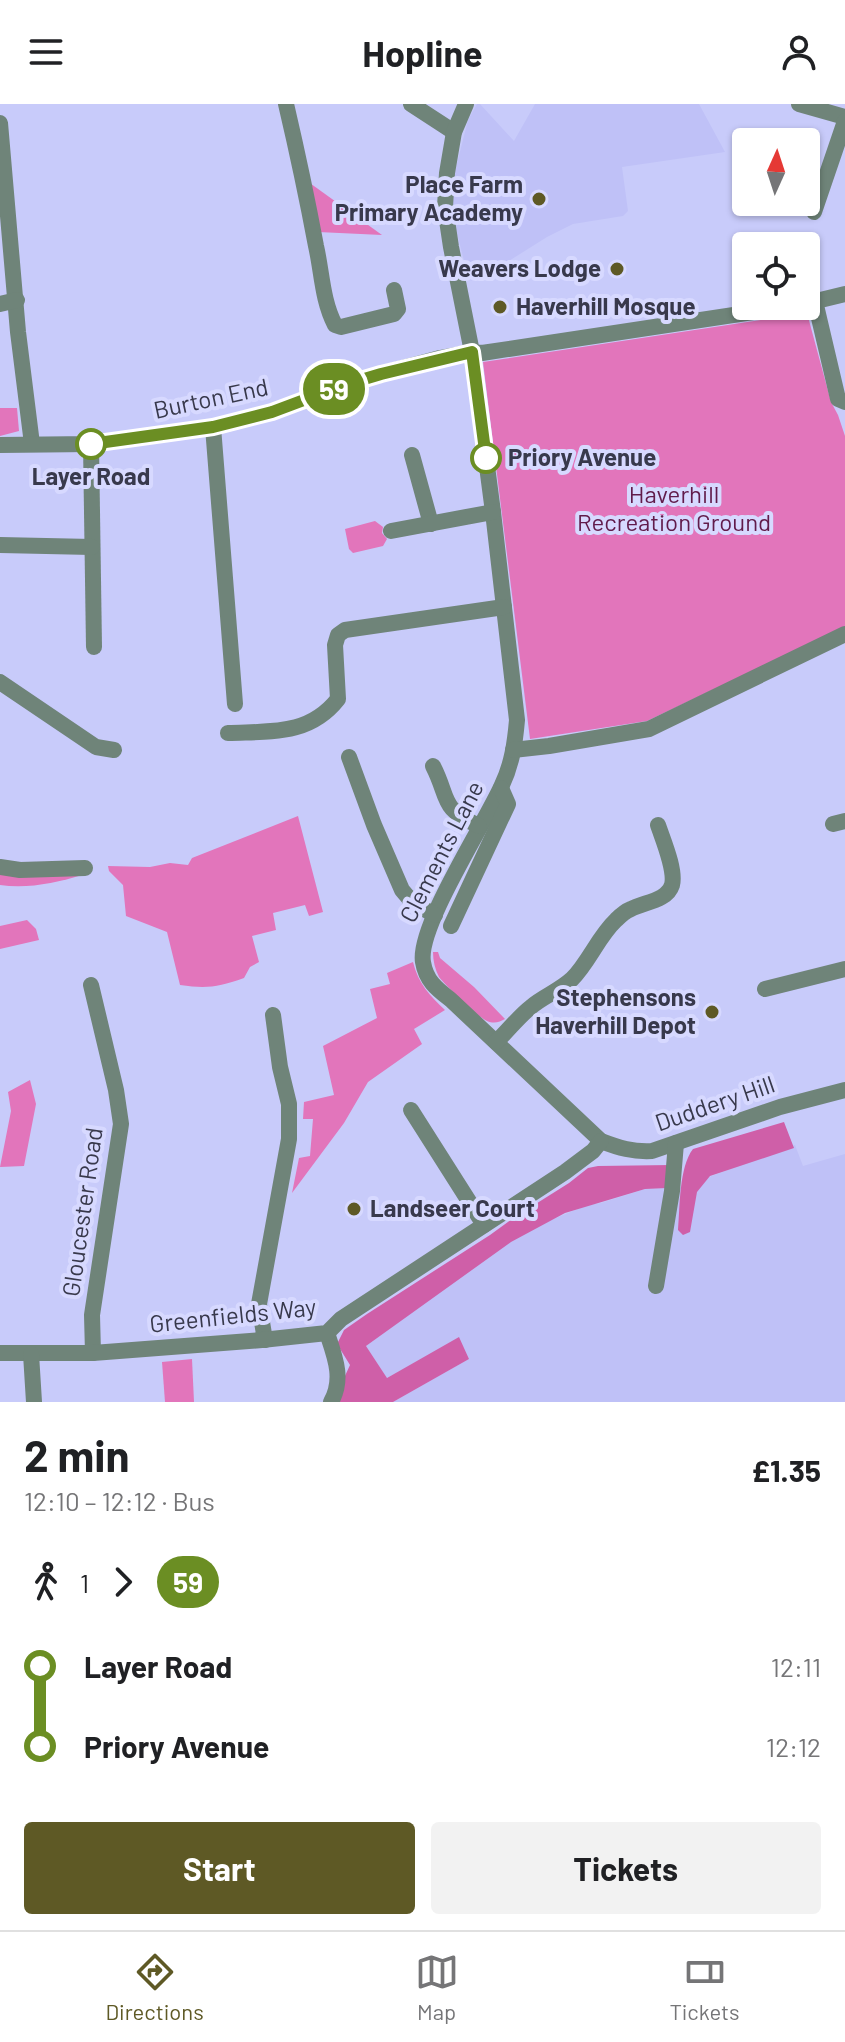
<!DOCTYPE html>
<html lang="en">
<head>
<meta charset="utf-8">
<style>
  :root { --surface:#fff; --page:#f2f2f2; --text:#202124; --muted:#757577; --line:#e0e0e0; --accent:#5e5925 }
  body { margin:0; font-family:Barlow,sans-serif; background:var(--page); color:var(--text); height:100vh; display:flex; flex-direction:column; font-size:30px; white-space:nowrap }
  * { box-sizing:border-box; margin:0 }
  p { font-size:26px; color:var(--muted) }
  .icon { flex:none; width:44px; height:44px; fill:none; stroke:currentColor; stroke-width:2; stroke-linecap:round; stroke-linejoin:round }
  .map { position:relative; height:1298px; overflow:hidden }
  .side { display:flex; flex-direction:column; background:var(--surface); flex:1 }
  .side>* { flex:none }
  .badge { padding:0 16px; border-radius:26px; font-size:28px; line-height:52px }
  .needle { width:52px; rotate:3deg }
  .tools { position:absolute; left:732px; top:24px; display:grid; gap:16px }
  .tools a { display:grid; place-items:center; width:88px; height:88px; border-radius:8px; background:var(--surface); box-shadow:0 2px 6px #0004; font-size:40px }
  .map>.badge { position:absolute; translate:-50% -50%; box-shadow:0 0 0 4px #fff }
  .legs { display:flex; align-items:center; gap:12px; height:88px; padding:0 24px; font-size:26px }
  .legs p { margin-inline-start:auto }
  .headline { display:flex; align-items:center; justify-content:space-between; height:136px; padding:0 24px }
  h1 { font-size:44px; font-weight:700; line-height:60px }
  .button { display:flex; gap:16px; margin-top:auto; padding:16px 24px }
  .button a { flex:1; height:92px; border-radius:8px; background:var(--accent); color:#fff; font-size:32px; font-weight:700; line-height:92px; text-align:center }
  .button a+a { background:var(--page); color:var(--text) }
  ul { padding:0 24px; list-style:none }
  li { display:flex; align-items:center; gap:28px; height:80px; font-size:30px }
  li i { display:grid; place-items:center; width:12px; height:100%; margin:0 10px; background:currentColor }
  li i::after { content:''; width:20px; height:20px; margin:-10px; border:6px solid; border-radius:50%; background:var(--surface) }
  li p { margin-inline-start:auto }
  li:first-child i { background:linear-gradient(#0000 50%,currentColor 0) }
  li:last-child i { background:linear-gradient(currentColor 50%,#0000 0) }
  header { display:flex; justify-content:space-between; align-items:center; height:104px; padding:0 24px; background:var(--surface); font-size:36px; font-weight:700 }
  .tabs { display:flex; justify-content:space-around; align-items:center; height:112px; border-top:2px solid var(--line); background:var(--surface); font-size:22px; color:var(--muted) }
  .tabs a { display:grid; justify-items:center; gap:4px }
  .tabs .current { color:var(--accent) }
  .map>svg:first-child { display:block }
  .built { fill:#bfc1f7 }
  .green { fill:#e275bb }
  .forest { fill:#cf5fa8 }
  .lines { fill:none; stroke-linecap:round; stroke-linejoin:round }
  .minor { stroke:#6f8479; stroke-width:16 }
  .line-1-casing { stroke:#fff; stroke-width:18 }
  .line-1 { stroke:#6b8e23; stroke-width:12 }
  .poi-dot { fill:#5e5925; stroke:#d7d9ff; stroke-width:3 }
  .stop-1-dot { fill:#fff; stroke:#6b8e23; stroke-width:4 }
  .labels { text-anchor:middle; stroke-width:8; stroke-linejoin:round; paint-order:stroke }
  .poi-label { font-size:24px; font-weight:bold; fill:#38394c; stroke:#d7d9ff; text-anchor:end }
  .street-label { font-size:24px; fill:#38394c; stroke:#d7d9ff }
  .stop-label { font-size:24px; font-weight:bold; fill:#38394c; stroke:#d7d9ff; text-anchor:start }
  .park-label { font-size:24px; fill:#611b4b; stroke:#d7d9ff }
</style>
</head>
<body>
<header><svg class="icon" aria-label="menu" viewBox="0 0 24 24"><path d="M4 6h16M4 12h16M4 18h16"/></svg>Hopline<svg class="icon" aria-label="person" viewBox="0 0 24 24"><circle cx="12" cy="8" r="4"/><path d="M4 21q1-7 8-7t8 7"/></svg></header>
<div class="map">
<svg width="845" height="1298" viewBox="0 0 845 1298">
  <rect width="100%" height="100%" fill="#c8cbfa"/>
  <g class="built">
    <polygon points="477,0 480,0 514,37 535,0 699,0 725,48 622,63 628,107 623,112 573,120 547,133 477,177 469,176 452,110 451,83 468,16"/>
    <polygon points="795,1041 803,1062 845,1050 845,1298 393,1298 469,1255 459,1234 387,1274 366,1242 499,1145 537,1122 587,1101 601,1099 645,1085 682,1083"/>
  </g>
  <g class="green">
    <polygon points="307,77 382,131 318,128"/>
    <polygon points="807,209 831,298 838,311 845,332 845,523 647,617 530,635 483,258"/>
    <polygon points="0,304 17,304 19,327 0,332"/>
    <polygon points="375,417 383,423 382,429 387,435 383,442 353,449 349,445 345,425"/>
    <path d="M298 712 323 808 309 812 305 801 273 809 276 826 252 832 259 858 250 863 244 874C218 883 207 885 180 881L167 828 126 812 123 781 109 767 108 762 150 763 170 759 188 761 192 754Z"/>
    <path d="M0 767 82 771C56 779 27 785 0 781Z"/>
    <polygon points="27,816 36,825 39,836 0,845 0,822"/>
    <path d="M433 848H438L440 854 474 883 505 915C500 918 494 920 487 917 479 914 445 881 439 873 435 865 433 857 433 848Z"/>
    <path d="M413 858C418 879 430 892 445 906L414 925 422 940 368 978 344 1019 292 1089 299 1054 310 1052 313 1015H303L304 998 334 991 323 942 377 914 370 885 390 880 387 869Z"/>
    <polygon points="30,976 36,1000 24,1062 0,1063 11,1007 8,988"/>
    <polygon points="192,1255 194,1298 165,1298 162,1258"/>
  </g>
  <g class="forest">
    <path d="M784 1018 794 1044 710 1072 697 1088 690 1128 683 1131 678 1126C680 1103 679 1063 693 1045Z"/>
    <polygon points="671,1061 667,1084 645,1085 565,1109 511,1138 366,1242 387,1274 459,1233 469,1255 393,1298 333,1298 350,1261 337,1240 344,1226 367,1210 490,1131 515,1113 569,1079 588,1064 598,1062"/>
  </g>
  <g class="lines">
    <g class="minor">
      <path d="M286 0C297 47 307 94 316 142 322 168 322 196 335 221L341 223 394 210 398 205 394 186"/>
      <polyline points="411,0 454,28"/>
      <path d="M466 0 454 28 447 69 445 103 451 143 472 248 493 408 517 616C515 639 512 660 502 681 486 718 417 823 423 858 426 877 437 885 451 896L601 1037C619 1044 633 1048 652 1047L780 1003 845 986"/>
      <polyline points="799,0 845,13"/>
      <polyline points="0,19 18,228 32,340"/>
      <polyline points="814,108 845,17"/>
      <polyline points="815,197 838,295 845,298"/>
      <polyline points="808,199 845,190"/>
      <polyline points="0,200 17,196"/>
      <polyline points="213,323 235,600"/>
      <polyline points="91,340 94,543"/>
      <polyline points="0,341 91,340 213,323 272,308 344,281 381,270 440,254 472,248 482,249 793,202"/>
      <polyline points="412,351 431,420"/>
      <polyline points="391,427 493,408"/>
      <polyline points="0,441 92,443"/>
      <polyline points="0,578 96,643 114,646"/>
      <path d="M228 629C270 627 309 632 338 595L335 541 338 531 345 526 504 503"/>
      <polyline points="513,646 549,642 649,625 845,530"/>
      <polyline points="349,653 374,721 402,786 413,799 435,811"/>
      <path d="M433 662C450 695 439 704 479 722"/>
      <polyline points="833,720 845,717"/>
      <polyline points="0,763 20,766 85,764"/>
      <polyline points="451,822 508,700 501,684"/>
      <polyline points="91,881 116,986 121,1020 92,1211 93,1249"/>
      <polyline points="765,885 845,865"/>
      <path d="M496 938C508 927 518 913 531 903 544 892 559 887 572 875 589 858 598 833 616 816 620 812 626 807 631 805 644 798 667 797 672 781 676 766 663 736 658 721"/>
      <polyline points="411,1006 484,1121"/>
      <polyline points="656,1182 672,1087 676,1039"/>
      <path d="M327 1229C335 1253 344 1275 331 1298"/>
      <polyline points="265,1236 259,1200 289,1035 289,1000 280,963 273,911"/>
      <polyline points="0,1249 93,1249 262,1236 327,1229 341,1215 565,1068 593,1047 601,1037"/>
      <polyline points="31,1250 34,1298"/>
    </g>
  </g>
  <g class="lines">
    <g class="line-1-casing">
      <polyline id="line-1" points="91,340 213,323 272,308 344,281 381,270 472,248 486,354"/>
    </g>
    <use href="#line-1" class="line-1"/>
  </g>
  <g class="poi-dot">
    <circle cx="539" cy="95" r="8"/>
    <circle cx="617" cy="165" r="8"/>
    <circle cx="500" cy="203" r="8"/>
    <circle cx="712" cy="908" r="8"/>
    <circle cx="354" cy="1105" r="8"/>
  </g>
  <g class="stop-1-dot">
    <circle cx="91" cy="340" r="14"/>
    <circle cx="486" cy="354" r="14"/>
  </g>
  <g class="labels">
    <g class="poi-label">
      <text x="523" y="89">Place Farm<tspan x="523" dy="28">Primary Academy</tspan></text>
      <text x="601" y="173">Weavers Lodge</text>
      <text x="516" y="211" text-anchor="start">Haverhill Mosque</text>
      <text x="696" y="902">Stephensons<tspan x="696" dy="28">Haverhill Depot</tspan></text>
      <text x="370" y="1113" text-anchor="start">Landseer Court</text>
    </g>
    <g class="street-label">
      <text transform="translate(211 295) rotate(-12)" y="8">Burton End</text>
      <text transform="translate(442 748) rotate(-63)" y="8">Clements Lane</text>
      <text transform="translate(715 1000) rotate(-19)" y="8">Duddery Hill</text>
      <text transform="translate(83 1108) rotate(-82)" y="8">Gloucester Road</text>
      <text transform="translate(233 1212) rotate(-6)" y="8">Greenfields Way</text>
    </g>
    <g class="stop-label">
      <text x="508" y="362">Priory Avenue</text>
      <text x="91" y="381" text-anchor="middle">Layer Road</text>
    </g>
    <g class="park-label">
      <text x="674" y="399">Haverhill<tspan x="674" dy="28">Recreation Ground</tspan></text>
    </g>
  </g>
</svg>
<div class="tools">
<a><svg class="needle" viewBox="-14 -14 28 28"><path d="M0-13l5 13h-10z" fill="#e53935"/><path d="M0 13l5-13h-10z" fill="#757577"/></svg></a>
<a><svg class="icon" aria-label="locate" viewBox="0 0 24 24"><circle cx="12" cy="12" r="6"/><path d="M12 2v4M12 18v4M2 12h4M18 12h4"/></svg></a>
</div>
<b class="badge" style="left:334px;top:285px;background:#6b8e23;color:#fff">59</b>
</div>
<section class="side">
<div class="headline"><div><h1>2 min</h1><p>12:10 – 12:12 · Bus</p></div><b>£1.35</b></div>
<div class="legs"><svg class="icon" aria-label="walk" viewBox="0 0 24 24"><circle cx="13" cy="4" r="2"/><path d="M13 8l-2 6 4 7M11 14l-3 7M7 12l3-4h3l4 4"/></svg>1<svg class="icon" aria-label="forward" viewBox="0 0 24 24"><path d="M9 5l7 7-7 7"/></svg><b class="badge" style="background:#6b8e23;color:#fff">59</b></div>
<ul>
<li><i style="color:#6b8e23"></i><b>Layer Road</b><p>12:11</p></li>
<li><i style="color:#6b8e23"></i><b>Priory Avenue</b><p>12:12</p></li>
</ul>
<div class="button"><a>Start</a><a>Tickets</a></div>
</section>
<nav class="tabs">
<a class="current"><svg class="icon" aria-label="directions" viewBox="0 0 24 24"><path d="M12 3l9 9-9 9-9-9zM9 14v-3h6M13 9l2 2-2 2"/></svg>Directions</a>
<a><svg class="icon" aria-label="map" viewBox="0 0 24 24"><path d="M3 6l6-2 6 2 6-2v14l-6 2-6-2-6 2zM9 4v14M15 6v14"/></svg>Map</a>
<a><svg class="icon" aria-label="tickets" viewBox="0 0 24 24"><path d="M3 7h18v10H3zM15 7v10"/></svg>Tickets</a>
</nav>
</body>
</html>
